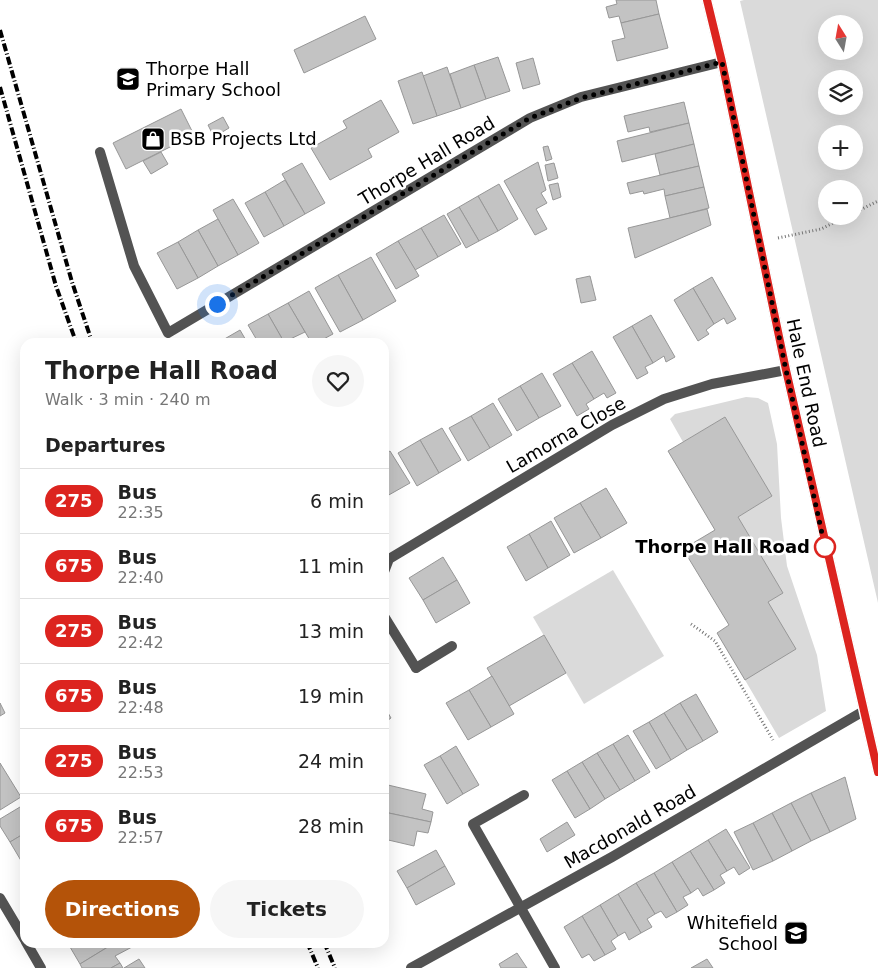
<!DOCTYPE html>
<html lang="en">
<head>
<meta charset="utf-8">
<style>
  :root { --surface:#fff; --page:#f6f6f6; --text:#222; --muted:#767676; --line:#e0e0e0; --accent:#b45309 }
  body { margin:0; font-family:"DejaVu Sans",sans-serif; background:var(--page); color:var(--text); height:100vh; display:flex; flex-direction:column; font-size:19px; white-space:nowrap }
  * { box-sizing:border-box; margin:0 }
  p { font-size:16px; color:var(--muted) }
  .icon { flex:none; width:28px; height:28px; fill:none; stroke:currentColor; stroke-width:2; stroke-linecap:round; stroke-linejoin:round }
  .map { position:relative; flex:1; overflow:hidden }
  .drawer { position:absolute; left:20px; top:338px; width:369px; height:610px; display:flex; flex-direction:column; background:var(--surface); border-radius:15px; box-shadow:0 5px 20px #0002 }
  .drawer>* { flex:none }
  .badge { padding:0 10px; border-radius:16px; font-size:18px; line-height:32px }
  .needle { width:32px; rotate:349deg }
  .tools { position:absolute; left:818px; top:15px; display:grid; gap:10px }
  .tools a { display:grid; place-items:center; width:45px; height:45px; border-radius:50%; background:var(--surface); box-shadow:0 5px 20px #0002; font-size:25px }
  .you { position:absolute; width:25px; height:25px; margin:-12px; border:4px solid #fff; border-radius:50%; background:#1a73e8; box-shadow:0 0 0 8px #1a73e833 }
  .map>.badge { position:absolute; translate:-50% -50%; box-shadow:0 0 0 2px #fff }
  h2 { padding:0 25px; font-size:19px; line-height:45px }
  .round { display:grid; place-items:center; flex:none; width:52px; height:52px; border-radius:26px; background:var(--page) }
  .overview { display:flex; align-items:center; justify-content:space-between; height:85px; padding:0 25px }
  h1 { font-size:24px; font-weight:700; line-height:38px }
  .button { display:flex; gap:10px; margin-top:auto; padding:10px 25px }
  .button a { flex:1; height:58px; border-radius:30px; background:var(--accent); color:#fff; font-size:20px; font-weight:700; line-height:58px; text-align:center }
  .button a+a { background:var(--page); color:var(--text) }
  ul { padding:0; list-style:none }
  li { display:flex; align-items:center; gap:15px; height:65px; padding:0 25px; border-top:1px solid var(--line) }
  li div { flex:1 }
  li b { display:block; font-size:19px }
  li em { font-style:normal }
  li .badge { min-width:55px; font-weight:700; text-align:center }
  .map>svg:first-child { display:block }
  .green { fill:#dadada; fill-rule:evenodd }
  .building { fill:#c3c3c3; stroke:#979797 }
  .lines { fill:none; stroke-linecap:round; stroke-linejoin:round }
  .path { stroke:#757575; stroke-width:3; stroke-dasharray:1 2.5; stroke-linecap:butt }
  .service { stroke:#535353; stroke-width:10 }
  .minor { stroke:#535353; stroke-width:10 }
  .tertiary { stroke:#535353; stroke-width:10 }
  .rail { stroke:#000; stroke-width:4; stroke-dasharray:8 2.5 1 2.5; stroke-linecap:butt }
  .line-casing { stroke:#fff; stroke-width:11 }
  .line { stroke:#dc241f; stroke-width:8 }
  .walk { stroke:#000; stroke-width:5; stroke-dasharray:0 9 }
  .stop-dot { fill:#fff; stroke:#dc241f; stroke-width:2.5 }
  .labels { text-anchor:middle; stroke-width:5; stroke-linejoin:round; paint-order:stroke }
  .poi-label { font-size:18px; fill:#000; stroke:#fff; text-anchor:start }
  .street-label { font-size:18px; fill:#000; stroke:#fff }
  .stop-label { font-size:18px; font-weight:bold; fill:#000; stroke:#fff; text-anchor:end }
</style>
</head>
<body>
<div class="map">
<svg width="878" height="968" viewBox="0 0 878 968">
  <rect width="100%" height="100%" fill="#fff"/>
  <g class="green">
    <path d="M744 0H878V603L740 1ZM826 24H854V51H826ZM826 79H854V106H826ZM826 134H854V161H826ZM826 189H854V216H826Z"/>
    <polygon points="746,397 758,398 768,403 777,444 781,518 787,566 817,655 826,711 779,738 745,680 768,602 783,593 738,517 772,496 725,417 683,442 670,419 675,414"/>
    <polygon points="613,570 664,656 584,704 533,617"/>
  </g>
  <g class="building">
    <polygon points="616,0 656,0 659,14 621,23 619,16 609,18 606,7 617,4"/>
    <polygon points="659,14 668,48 617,61 612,41 625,38 621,23"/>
    <polygon points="365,16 376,39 304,73 294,50"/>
    <polygon points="498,57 510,91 486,99 474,65"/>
    <polygon points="533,58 540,84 523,89 516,63"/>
    <polygon points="474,65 486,99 461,108 450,74"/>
    <polygon points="447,67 461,108 437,116 423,76"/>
    <polygon points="422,72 437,116 413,124 398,81"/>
    <polygon points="381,100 399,132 368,149 372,157 330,180 311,148 347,128 343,121"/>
    <polygon points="684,102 689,123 650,132 649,127 628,132 624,116"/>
    <polygon points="181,109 194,135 126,169 113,143"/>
    <polygon points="223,117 229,128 214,137 208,125"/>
    <polygon points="689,123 694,144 622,162 617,141"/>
    <polygon points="694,144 699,166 660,175 655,154"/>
    <polygon points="548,146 552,159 546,161 543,147"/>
    <polygon points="161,152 168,164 151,174 143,161"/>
    <polygon points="538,162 546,190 541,193 547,203 536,209 547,229 535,235 504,181"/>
    <polygon points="302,163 325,203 305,214 282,174"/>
    <polygon points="554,163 558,178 548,181 545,165"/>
    <polygon points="699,166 704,187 665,196 664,189 644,194 643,191 630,194 627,183"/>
    <polygon points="285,180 305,214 284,226 265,192"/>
    <polygon points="558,183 561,197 553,200 549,185"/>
    <polygon points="499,184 518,219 498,231 478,196"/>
    <polygon points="704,187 709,208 670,218 665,196"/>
    <polygon points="265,192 284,226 264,237 245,203"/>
    <polygon points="478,196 498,231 479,241 459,207"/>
    <polygon points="233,199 259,243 238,255 213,210"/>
    <polygon points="459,207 479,241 466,248 447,214"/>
    <polygon points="707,209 711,225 635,258 628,228"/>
    <polygon points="444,215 461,244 438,257 421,228"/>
    <polygon points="218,219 238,255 218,266 198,230"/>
    <polygon points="421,228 438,257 415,270 398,241"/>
    <polygon points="198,230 218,266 198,278 178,242"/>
    <polygon points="398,241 419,276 396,289 376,254"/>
    <polygon points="178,242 198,278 177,289 157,253"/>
    <polygon points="371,257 396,301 363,320 338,275"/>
    <polygon points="338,275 363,320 340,332 315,288"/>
    <polygon points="590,276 596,300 581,303 576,279"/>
    <polygon points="712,277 736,319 727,324 724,318 714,324 693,288"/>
    <polygon points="693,288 714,324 706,330 709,334 698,341 674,300"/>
    <polygon points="309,291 333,334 318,342 311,342 288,303"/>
    <polygon points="288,303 305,332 284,342 268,314"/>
    <polygon points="268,314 284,342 258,342 248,325"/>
    <polygon points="651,315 675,357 666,362 664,356 653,363 632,326"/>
    <polygon points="632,326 653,363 645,367 648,373 637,379 613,337"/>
    <polygon points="240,330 247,342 221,342 221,341"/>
    <polygon points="592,351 616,393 607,398 604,393 594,399 572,363"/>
    <polygon points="572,363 594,399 586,404 589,409 577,416 553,374"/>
    <polygon points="542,373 561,406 539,418 520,386"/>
    <polygon points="520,386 539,418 517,431 498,399"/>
    <polygon points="493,403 512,435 490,448 471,416"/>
    <polygon points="471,416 490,448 468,461 449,428"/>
    <polygon points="725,417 772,496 738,517 783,593 768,602 796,649 745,680 717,633 729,625 683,549 715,530 668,451"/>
    <polygon points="442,428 461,460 439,473 420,440"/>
    <polygon points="420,440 439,473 417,486 398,453"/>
    <polygon points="390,451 410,483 387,496 384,490 384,455"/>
    <polygon points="606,488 627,523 601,538 580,503"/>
    <polygon points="580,503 601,538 574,553 554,518"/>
    <polygon points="551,521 570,555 548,568 529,534"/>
    <polygon points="529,534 548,568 526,581 507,547"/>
    <polygon points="443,557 457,580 423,600 409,578"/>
    <polygon points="457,580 470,603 436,623 423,600"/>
    <polygon points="544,635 566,673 509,706 487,668"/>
    <polygon points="492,676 514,714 491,727 469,690"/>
    <polygon points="469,690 491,727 468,740 446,703"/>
    <polygon points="696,694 718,732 703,741 680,703"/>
    <polygon points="0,703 5,713 0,716"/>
    <polygon points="680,703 703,741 687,750 664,713"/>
    <polygon points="384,706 391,718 384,723"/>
    <polygon points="664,713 687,750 671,760 649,722"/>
    <polygon points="649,722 671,760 656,769 633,731"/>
    <polygon points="628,735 650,772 635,781 613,744"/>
    <polygon points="613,744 635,781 620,790 597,753"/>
    <polygon points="456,746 479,785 463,794 440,756"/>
    <polygon points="597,753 620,790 605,799 582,762"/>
    <polygon points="440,756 463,794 447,804 424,765"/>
    <polygon points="582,762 605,799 590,809 567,771"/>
    <polygon points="0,763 21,797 0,810"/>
    <polygon points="567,771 590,809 575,818 552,780"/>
    <polygon points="845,777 856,819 830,832 811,793"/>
    <polygon points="388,785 426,794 422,809 433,812 431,822 384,812"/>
    <polygon points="811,793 830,832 811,841 791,803"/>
    <polygon points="791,803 811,841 792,851 772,813"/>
    <polygon points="25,804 25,833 10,842 0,826 0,819"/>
    <polygon points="384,812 431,822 428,833 417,831 414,846 384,839"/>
    <polygon points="772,813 792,851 773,861 753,823"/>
    <polygon points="567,822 575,835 547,852 540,839"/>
    <polygon points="753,823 773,861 753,870 734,832"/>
    <polygon points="726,829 750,868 739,875 734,867 727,871 708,840"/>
    <polygon points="25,833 25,863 23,864 10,842"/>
    <polygon points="708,840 727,871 720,875 725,883 714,890 690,851"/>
    <polygon points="436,850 445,866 407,888 397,871"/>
    <polygon points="690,851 714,890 703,896 698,888 691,893 672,862"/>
    <polygon points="672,862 691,893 683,897 688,905 677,912 654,873"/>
    <polygon points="445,866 455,884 416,905 407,888"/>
    <polygon points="654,873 677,912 666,918 661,911 655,914 636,883"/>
    <polygon points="636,883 655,914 647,919 652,927 641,933 618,894"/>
    <polygon points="618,894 641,933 629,940 625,932 618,936 600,905"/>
    <polygon points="600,905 618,936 611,941 616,949 605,955 582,916"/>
    <polygon points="582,916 605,955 594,961 589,954 582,958 564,927"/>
    <polygon points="77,942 116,942 80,964 70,947"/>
    <polygon points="116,942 129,942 132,947 115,956 120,963 111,968 82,968 80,964"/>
    <polygon points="517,953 527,968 501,968 499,964"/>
    <polygon points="139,959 145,968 124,968"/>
    <polygon points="707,959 713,968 691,968"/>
    <polygon points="120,963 123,968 111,968"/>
  </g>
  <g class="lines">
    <g class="path">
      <polyline points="854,213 878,201"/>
      <polyline points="778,238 821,229 847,216"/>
      <polyline points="691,624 715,641 773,740"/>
    </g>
    <g class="service">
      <polyline points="416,668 452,646"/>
      <polyline points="524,795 473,824 555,968"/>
    </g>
    <g class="minor">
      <polyline points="100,152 134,266 168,333 530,118 581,97 722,62"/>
      <polyline points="384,572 389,559 612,425 664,399 712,384 786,370"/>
      <polyline points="384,616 416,668"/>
      <polyline points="0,898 25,940"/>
      <polyline points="26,942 41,968"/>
      <polyline points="411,968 612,857 862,712"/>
    </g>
    <polyline class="tertiary" points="707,0 722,62 786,370 878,772"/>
    <g class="rail">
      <polyline points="0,30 72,282 92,342"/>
      <polyline points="0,87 56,286 76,342"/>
      <polyline points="307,942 318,968"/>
      <polyline points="324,942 335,968"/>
    </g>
  </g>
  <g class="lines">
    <g class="line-casing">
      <polyline id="line" points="707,0 722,62 786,370 878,772"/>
    </g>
    <use href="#line" class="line"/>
    <polyline class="walk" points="217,304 530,118 581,98 722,62 786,370 825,547"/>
  </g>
  <defs>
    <g id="school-square" transform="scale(1.25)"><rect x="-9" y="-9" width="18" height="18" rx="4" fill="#000" stroke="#fff"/><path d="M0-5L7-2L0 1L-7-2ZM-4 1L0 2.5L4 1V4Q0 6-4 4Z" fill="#fff"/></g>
    <g id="shop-square" transform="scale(1.25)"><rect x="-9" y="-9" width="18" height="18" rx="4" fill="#000" stroke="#fff"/><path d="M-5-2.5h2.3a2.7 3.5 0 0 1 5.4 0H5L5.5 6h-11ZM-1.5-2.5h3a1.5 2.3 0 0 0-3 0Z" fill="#fff"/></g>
  </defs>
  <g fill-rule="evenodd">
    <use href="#school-square" x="128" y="79"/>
    <use href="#shop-square" x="153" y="139"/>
    <use href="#school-square" x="796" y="933"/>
  </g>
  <circle class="stop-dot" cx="825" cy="547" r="10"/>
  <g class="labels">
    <g class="poi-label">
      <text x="146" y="75">Thorpe Hall<tspan x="146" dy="21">Primary School</tspan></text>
      <text x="170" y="145">BSB Projects Ltd</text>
      <text x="778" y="929" text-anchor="end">Whitefield<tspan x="778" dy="21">School</tspan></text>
    </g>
    <g class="street-label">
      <text transform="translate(427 161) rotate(-31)" y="6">Thorpe Hall Road</text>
      <text transform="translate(806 383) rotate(78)" y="6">Hale End Road</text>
      <text transform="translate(566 435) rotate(-30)" y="6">Lamorna Close</text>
      <text transform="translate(630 827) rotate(-30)" y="6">Macdonald Road</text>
    </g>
    <g class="stop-label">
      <text x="810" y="553">Thorpe Hall Road</text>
    </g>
  </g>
</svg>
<div class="tools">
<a><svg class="needle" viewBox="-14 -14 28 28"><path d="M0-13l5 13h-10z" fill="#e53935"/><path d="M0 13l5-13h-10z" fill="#767676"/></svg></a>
<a><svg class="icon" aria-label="layers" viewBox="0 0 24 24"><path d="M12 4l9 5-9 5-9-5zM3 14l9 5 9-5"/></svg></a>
<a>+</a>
<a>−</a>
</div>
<div class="you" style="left:217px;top:304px"></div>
<section class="drawer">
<div class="overview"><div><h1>Thorpe Hall Road</h1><p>Walk · 3 min · 240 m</p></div><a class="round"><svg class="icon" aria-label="heart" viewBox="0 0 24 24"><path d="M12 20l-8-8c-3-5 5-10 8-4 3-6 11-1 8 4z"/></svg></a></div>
<h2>Departures</h2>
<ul>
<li><span class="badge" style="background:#dc241f;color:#fff">275</span><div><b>Bus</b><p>22:35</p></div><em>6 min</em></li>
<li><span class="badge" style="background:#dc241f;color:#fff">675</span><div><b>Bus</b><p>22:40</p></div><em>11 min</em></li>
<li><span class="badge" style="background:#dc241f;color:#fff">275</span><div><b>Bus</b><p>22:42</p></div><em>13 min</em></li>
<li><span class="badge" style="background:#dc241f;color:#fff">675</span><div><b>Bus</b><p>22:48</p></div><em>19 min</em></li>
<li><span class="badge" style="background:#dc241f;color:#fff">275</span><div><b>Bus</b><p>22:53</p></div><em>24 min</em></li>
<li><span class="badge" style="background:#dc241f;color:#fff">675</span><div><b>Bus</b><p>22:57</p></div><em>28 min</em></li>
</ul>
<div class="button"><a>Directions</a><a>Tickets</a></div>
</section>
</div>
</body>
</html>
